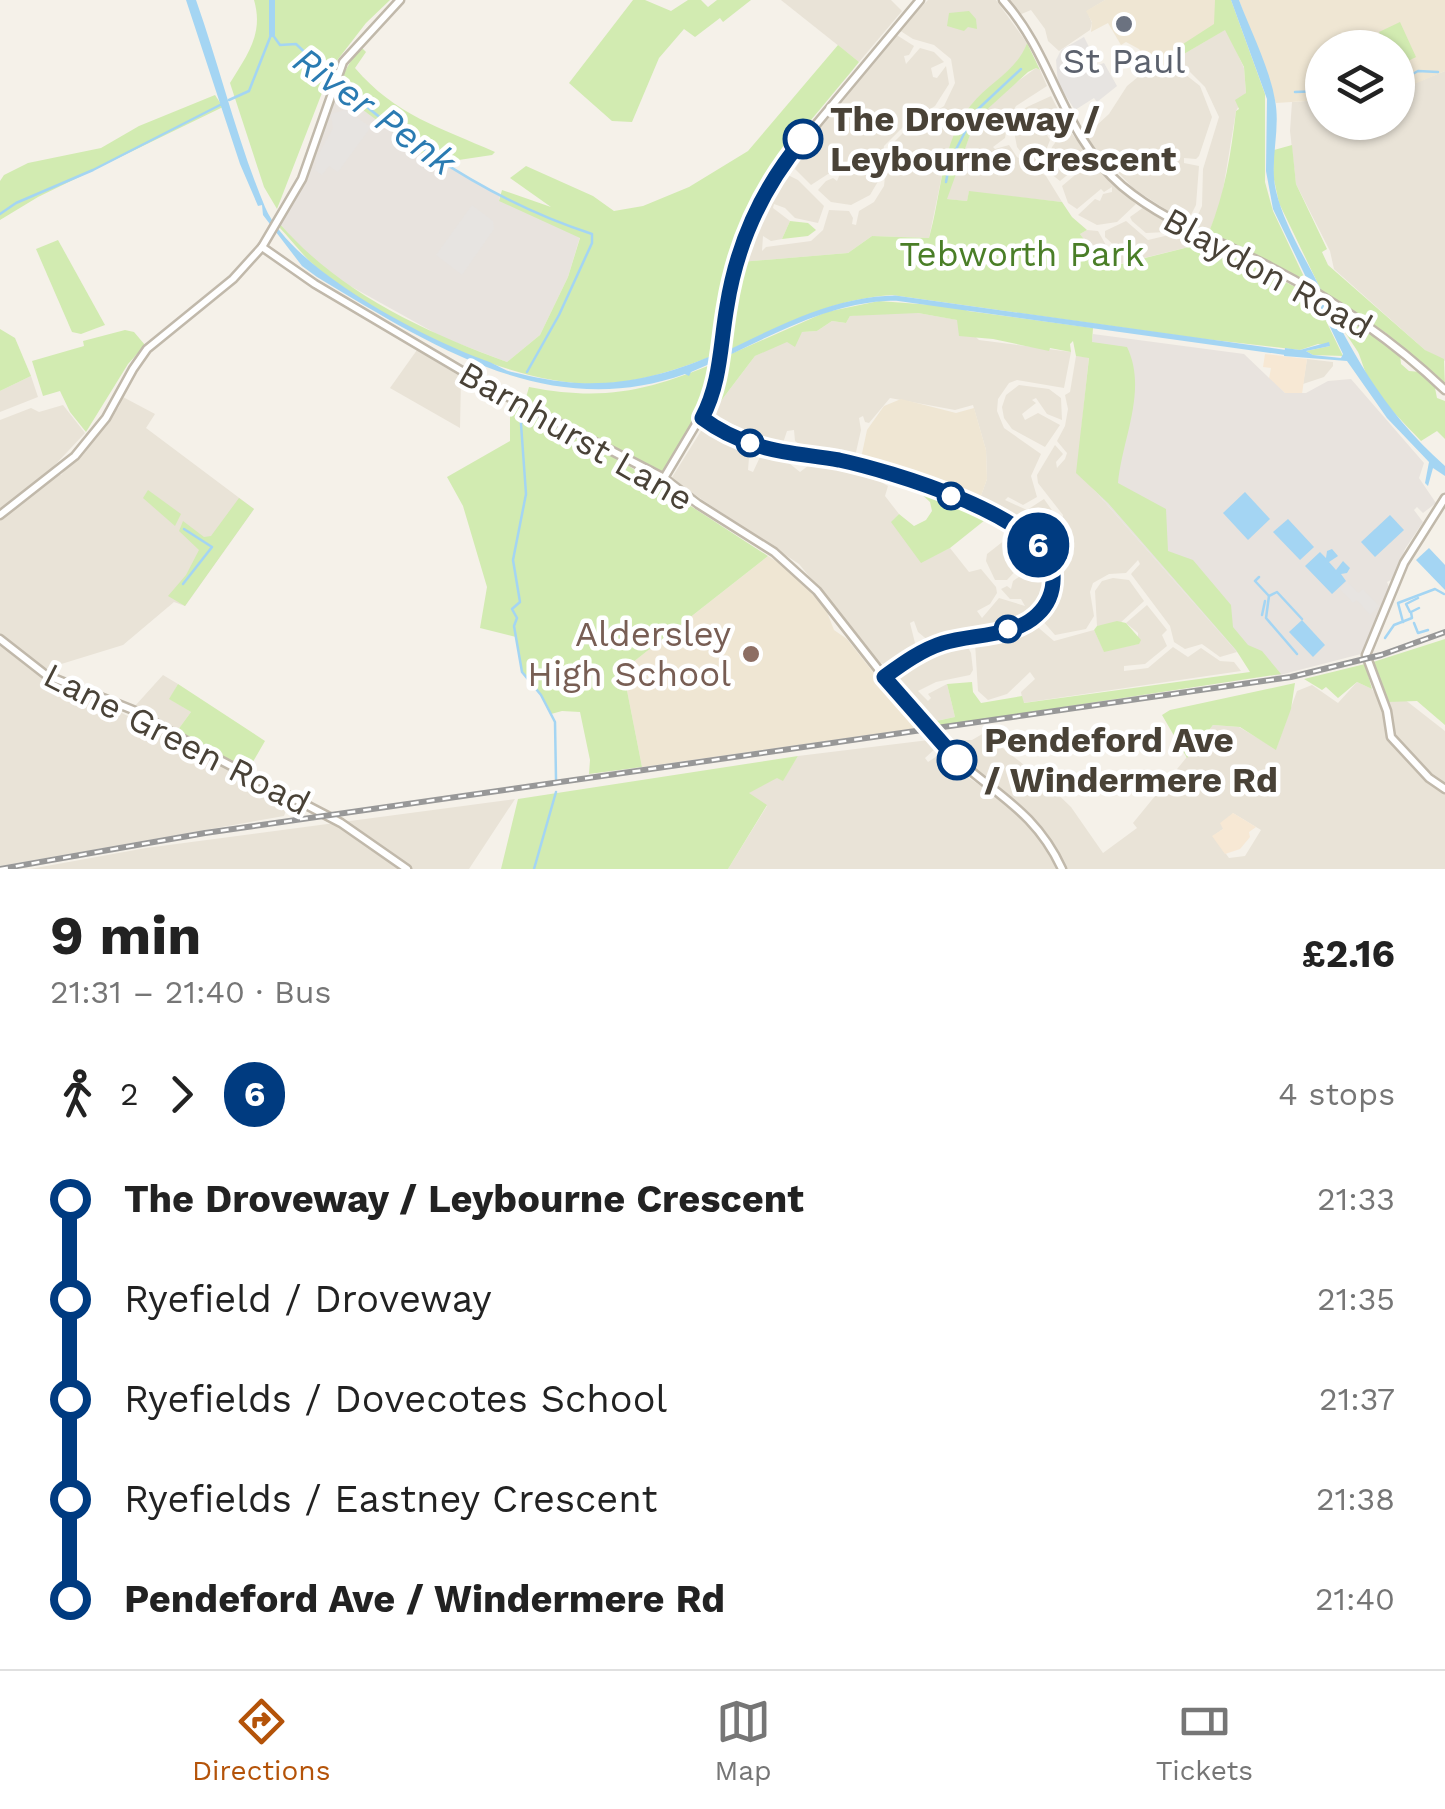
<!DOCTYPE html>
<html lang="en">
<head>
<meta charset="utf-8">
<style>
  :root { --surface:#fff; --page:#f6f6f6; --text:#222; --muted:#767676; --line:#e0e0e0; --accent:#b45309 }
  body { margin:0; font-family:"Work Sans",sans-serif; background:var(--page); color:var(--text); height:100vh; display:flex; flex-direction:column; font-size:38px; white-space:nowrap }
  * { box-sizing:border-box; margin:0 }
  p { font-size:32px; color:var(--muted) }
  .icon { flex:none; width:55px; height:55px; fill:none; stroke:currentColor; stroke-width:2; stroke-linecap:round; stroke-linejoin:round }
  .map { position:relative; height:869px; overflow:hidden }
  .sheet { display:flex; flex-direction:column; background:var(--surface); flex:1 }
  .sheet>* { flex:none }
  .badge { padding:0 20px; border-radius:32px; font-size:35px; line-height:65px }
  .controls { position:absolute; left:1305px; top:30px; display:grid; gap:20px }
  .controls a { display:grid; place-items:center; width:110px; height:110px; border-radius:50%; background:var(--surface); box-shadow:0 2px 8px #0004; font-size:50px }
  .map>.badge { position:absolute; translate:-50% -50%; box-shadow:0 0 0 5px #fff }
  .legs { display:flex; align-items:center; gap:15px; height:110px; padding:0 50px; font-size:32px }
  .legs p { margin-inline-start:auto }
  .overview { display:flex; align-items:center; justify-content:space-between; height:170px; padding:0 50px }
  h1 { font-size:55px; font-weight:700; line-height:75px }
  ul { padding:0 50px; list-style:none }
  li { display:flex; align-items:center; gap:35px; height:100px; font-size:38px }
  li i { display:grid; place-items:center; width:15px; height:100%; margin:0 12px; background:currentColor }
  li i::after { content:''; width:25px; height:25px; margin:-12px; border:8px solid; border-radius:50%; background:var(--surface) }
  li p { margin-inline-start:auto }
  li:first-child i { background:linear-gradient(#0000 50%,currentColor 0) }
  li:last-child i { background:linear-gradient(currentColor 50%,#0000 0) }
  .dock { display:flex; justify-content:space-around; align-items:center; height:140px; border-top:2px solid var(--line); background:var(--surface); font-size:28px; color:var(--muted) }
  .dock a { display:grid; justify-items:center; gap:5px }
  .dock .current { color:var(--accent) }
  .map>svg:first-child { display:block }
  .residential { fill:#e9e3d7; fill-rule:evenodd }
  .commercial { fill:#f7e8d4 }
  .industrial { fill:#e8e3de }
  .education { fill:#efe6d3 }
  .green { fill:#d2ebb1 }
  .parking { fill:#e7e4e1 }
  .water { fill:#a4d5f3 }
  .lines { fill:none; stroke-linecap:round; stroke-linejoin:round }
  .stream { stroke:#a4d5f3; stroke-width:2.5 }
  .canal { stroke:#a4d5f3; stroke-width:5 }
  .river { stroke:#a4d5f3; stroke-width:6 }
  .minor-casing { stroke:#c1b9ab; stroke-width:11 }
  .minor { stroke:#fff; stroke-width:6 }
  .rail-casing { stroke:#989898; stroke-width:6 }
  .rail { stroke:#fff; stroke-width:2.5; stroke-dasharray:8; stroke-linecap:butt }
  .minor-bridge-casing { stroke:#c1b9ab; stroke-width:11; stroke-linecap:butt }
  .minor-bridge { stroke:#fff; stroke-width:6 }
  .line-1-casing { stroke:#fff; stroke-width:22 }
  .line-1 { stroke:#003b80; stroke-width:15 }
  .worship-dot { fill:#6b7280; stroke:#fff; stroke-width:4 }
  .stop-1-dot { fill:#fff; stroke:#003b80; stroke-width:5 }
  .education-dot { fill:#8d6e63; stroke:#fff; stroke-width:4 }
  .labels { text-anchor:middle; stroke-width:9; stroke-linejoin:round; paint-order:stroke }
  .worship-label { font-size:35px; fill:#5b616d; stroke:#fff }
  .stop-label { font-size:35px; font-weight:bold; fill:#494237; stroke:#fff; text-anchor:start }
  .park-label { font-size:35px; fill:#4a7e27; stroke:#fff }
  .street-label { font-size:35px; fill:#494237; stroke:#fff }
  .education-label { font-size:35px; fill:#785e54; stroke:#fff; text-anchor:end }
  .water-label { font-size:38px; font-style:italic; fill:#2a7bb2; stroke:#fff }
</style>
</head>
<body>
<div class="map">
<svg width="1445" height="869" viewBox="0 0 1445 869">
  <rect width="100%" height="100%" fill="#f5f1e9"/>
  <g class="residential">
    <polygon points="781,0 891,0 902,11 859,62"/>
    <polygon points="928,0 996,0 1027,43 1021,59 972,104 946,156 929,238 872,236 848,253 740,262 752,228 784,173 798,180 824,206 818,223 795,218 785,208 774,204 773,208 790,221 782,239 771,241 763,236 762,251 766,247 811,241 823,230 829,210 849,211 853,218 852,224 856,225 859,211 874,202 884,186 887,156 892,144 906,130 944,106 955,83 951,59 934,45 913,39 899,30"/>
    <polygon points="1008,0 1105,0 1087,11 1092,23 1090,30 1059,51 1048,41 1045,29 1031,10 1019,15"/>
    <polygon points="1226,29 1244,68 1246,93 1236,111 1221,202 1209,232 1193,226 1202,206 1203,169 1219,117 1205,87 1188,70 1175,65 1177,58"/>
    <polygon points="895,34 914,46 909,55 904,56 906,64 920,48 934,52 944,62 931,68 933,77 937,78 946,66 949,84 935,106 904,126 884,146 880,178 870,195 851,205 831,202 818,190 826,181 833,178 837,181 840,174 828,174 811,185 795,169 801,159 800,150"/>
    <polygon points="1036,68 1040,70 1047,86 1016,106 1008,120 1005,138 993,147 995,149 1009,145 1017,157 1046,176 1062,202 969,192 967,201 946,199 970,135 982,114 999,95"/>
    <polygon points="1174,71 1186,75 1200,86 1212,117 1199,156 1196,159 1184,158 1184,163 1199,166 1196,205 1187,223 1134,189 1084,137 1109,114 1127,86 1138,77 1147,72"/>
    <polygon points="1445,71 1445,361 1425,350 1334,269 1330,251 1296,184 1290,131 1292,102 1322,100 1322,122 1398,122 1398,90"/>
    <polygon points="1051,96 1067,127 1096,166 1136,204 1117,222 1097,225 1078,215 1095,199 1100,201 1103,194 1112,192 1112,187 1104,192 1101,189 1077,209 1068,203 1062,186 1087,165 1085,161 1076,162 1077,167 1060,181 1045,169 1052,147 1065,129 1062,127 1047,135 1050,140 1040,166 1025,157 1017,147 1014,131 1019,114 1027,107"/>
    <polygon points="1144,207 1205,243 1103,268 1080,234 1087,230 1098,231 1107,247 1114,250 1116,247 1105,237 1105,231 1126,221 1148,240 1169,235 1167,232 1146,233 1132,221 1130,217"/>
    <polygon points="871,313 918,313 958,320 979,340 1071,352 1064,388 1017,380 1009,383 998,399 997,411 1004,428 1041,454 1031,476 1037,497 1023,505 1008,497 1005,500 1027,510 1044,499 1059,520 1058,530 1051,537 1044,541 1017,518 978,504 987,479 986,450 973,405 955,410 890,398 869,423 865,422 863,416 859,418 861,430 854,461 807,450 795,441 794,430 787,431 783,443 778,443 740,434 708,418 755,356 802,332 817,331 832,321 846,323 850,316"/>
    <polygon points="417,350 461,377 460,428 390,388"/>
    <polygon points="1076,356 1089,357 1081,432 1088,483 1237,652 1220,657 1202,644 1185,649 1174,642 1170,626 1131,574 1140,564 1138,560 1126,573 1109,574 1093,583 1090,592 1094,616 1086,629 1055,635 1042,620 1041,616 1057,587 1055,559 1071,546 1061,534 1063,515 1038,483 1037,475 1055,445 1063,454 1056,462 1057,468 1065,459 1067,453 1057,441 1065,426 1068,409 1065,395 1070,392"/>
    <polygon points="1307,359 1333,362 1333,366 1324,377 1303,384"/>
    <polygon points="31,376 38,397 0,412 0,391"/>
    <polygon points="1019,385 1049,389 1061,398 1062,420 1047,414 1036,398 1032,400 1036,403 1022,414 1025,420 1038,413 1060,425 1045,447 1012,429 1004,418 1002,407 1006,395"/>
    <polygon points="123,397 155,414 146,428 254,509 185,606 174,602 123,645 45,669 39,668 0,637 0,420 31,408 39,412 63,405 85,433 53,467 61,475 119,407"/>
    <polygon points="701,431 713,431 743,447 749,458 748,470 753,472 760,457 780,456 800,472 813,462 828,463 844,471 865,473 888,486 885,496 899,514 892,522 921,562 950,548 969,572 981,569 996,587 997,593 990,604 977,611 982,618 999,598 1025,606 1021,599 1010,599 1001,589 1007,586 1011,589 1013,581 1023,574 1029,581 1034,578 1027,570 1021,548 1014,554 1022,564 1007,580 995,580 986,561 987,554 1010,536 1018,536 1044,570 1047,578 1041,601 1036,609 1020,620 930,642 918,632 914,621 910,623 916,647 888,665 880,663 799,564 671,479"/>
    <polygon points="1113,578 1129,580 1144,601 1119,624 1097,626 1095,591 1102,581"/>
    <polygon points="1147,605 1167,630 1162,635 1167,646 1145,664 1124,666 1124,671 1148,668 1173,647 1188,657 1201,648 1220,661 1234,662 1241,671 1023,703 1021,692 1035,679 1030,672 1007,694 988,700 978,691 975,643 982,638 1017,630 1033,623 1054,641 1094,630 1104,651 1138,644 1138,633 1126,623"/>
    <polygon points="965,642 971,653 973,670 970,675 936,682 918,691 928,701 931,698 928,694 947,684 955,717 927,723 892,682 894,674 906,663 938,647"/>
    <polygon points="0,646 43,679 120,712 234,771 234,778 287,808 284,816 0,866"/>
    <polygon points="163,675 178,684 170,699 191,712 177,731 135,706"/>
    <path d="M1357 682 1372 689 1381 703 1404 699 1445 731V869H1067L1050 839 1033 817 964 764 951 748 958 740H972L984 733 1044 781 1071 807 1103 853 1137 828 1133 823 1213 725 1239 727 1276 749 1297 691 1312 685 1338 703ZM1233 813 1261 830 1245 856 1229 858 1213 836 1223 829Z"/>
    <polygon points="929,740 936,748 925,758 928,762 940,754 966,776 1021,813 1050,850 1059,869 728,869 767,806 748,793 777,777 783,780 798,756"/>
    <polygon points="515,799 469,869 411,869 384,849 381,852 403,869 30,869 146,848"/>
  </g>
  <g class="commercial">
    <polygon points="1265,354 1307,359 1302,394 1285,393 1269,379 1271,368 1263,367"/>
    <polygon points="1233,813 1256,827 1249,832 1250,837 1240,849 1225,854 1212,836 1223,829 1220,823"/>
  </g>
  <g class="industrial">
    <polygon points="339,82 427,155 500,196 499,200 580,237 568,277 540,335 507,362 444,338 334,277 305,253 280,224 300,189"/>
    <polygon points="1093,334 1244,354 1285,393 1306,393 1328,381 1351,379 1424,463 1419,478 1436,503 1423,513 1417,507 1414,510 1423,522 1405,549 1393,579 1387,582 1389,587 1361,654 1276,676 1237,652 1088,483 1089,357"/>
  </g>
  <g class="education">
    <polygon points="1105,0 1217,0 1226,29 1177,58 1175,65 1151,65 1139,49 1126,42 1121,45 1108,23 1091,32 1092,22 1086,11"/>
    <polygon points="1239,0 1445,0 1445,71 1398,91 1398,48 1322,48 1322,100 1276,103"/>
    <polygon points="901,399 956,413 974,408 986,450 987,479 978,504 934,485 860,463 867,430 884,406"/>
    <polygon points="768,556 796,574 827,612 834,630 847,639 917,728 642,767 623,670"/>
  </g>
  <g class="green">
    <path d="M254 0H390L366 23 332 67 277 209 264 187 230 83C247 55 264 34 254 0Z"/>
    <polygon points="633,0 645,0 671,11 688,0 701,0 708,7 717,0 751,0 723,22 720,18 695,37 684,29 659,58 632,122 612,121 569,83"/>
    <path d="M1215 0H1231L1265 94V182L1273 211 1306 281 1209 232C1225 193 1231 153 1236 111L1239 109 1235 100 1246 93 1244 67 1225 30 1177 58 1166 55 1214 24Z"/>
    <polygon points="969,11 976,19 977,29 968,27 964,31 947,26 949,13"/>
    <polygon points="1400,22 1416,57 1398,66 1398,48 1387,47 1379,32"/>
    <path d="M1027 43 1040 70 1036 68 1028 72 982 114 970 135 947 199 967 201 969 191 1062 202 1072 217 1087 230 1080 234 1105 268 1205 243 1314 296 1343 356 1313 355 1306 351 1330 346 1318 344 1300 350 1196 338 892 295C831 299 780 326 726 352L740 262 848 253 872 236 929 238C942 193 941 143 971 105 989 82 1017 71 1027 43Z"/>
    <path d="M838 45 859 62C835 92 809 121 786 152 745 209 721 283 717 354 677 370 636 384 592 384 505 383 381 321 315 266 301 254 291 239 279 227L280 224C340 293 423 331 507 362L540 335 568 277 580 238 499 201 502 190 551 207 510 178 526 166 593 196 614 211 643 206 689 187 748 151Z"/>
    <path d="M362 48 366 52 355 68C395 115 441 128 495 152L492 155 452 161 441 168 339 92V82L357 50Z"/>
    <polygon points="215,95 223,107 38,197 0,220 0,181 4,175 28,163 101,148 139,126"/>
    <polygon points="1292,145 1296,184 1327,249 1322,252 1328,265 1425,350 1444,359 1445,387 1386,333 1321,290 1279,203 1273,175 1274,150"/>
    <polygon points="790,221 808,223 816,230 808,236 782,239"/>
    <polygon points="58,240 105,325 81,334 72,332 36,249"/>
    <path d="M879 301 959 307 968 311 1093 328 1092 342 1127 347C1148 390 1122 439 1118 483L1166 509 1168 551 1193 560 1231 605 1233 627 1248 645 1262 651 1281 674 932 727 927 723 955 717 947 684 972 682 973 692 981 703 1022 696 1024 703 1250 672 1236 650 1108 503 1076 473 1089 358 1076 356 1073 341 1070 344 1071 352 1050 348 1049 351 993 339 959 336 957 320 918 313 850 316 846 323 832 321 817 331 802 332 795 347 787 342 755 356 708 418V410L719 389 724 357 826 312Z"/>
    <path d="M1329 305 1400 354 1401 364 1409 371 1421 372 1435 388 1437 398 1445 401V439L1437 431 1421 441C1403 422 1383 403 1369 379 1364 371 1361 358 1358 352 1349 338 1337 321 1329 305Z"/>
    <polygon points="0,329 15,338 31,376 0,391"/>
    <polygon points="125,330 134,332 145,345 128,364 86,432 70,412 60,391 43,396 32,361 84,346 83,341"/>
    <path d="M718 362C709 404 687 437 663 471L656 473 595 436 525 401 529 387C606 402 649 390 718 362Z"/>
    <polygon points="510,403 618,459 768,556 623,670 642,767 589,774 590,760 580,712 562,711 551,714 541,695 522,672 516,637 480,628 487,587 463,506 447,477 510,441"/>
    <polygon points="917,485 990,516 950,548 921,563 891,522 899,514 914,526 926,520 932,511 930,502 916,489"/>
    <polygon points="148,490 181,514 175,526 143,498"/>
    <polygon points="239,498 254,509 185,606 168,596 186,575 199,550 179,531 183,521 204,537 211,536"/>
    <polygon points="1117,621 1126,623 1141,640 1139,644 1104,652 1094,630 1097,626"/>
    <polygon points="1445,639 1445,725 1417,701 1388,702 1370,663"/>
    <polygon points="1365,664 1372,689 1357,682 1338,698 1326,687 1322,690 1304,679"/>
    <polygon points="1295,683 1291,709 1276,750 1240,727 1213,725 1187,758 1162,715 1170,710"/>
    <polygon points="178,684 265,741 247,772 177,731 191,712 169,699"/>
    <polygon points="798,756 783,781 777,778 749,793 767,805 728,869 501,869 518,799"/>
  </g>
  <g class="parking">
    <polygon points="1084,37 1098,65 1104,63 1117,86 1097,102 1094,98 1075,110 1058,84 1056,60 1061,50"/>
    <polygon points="345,110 371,127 338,172 329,166 322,175 315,170 317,157 333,128 331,114"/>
    <polygon points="472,205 493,221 494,229 462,275 436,255"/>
    <polygon points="1347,581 1358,593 1363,589 1379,606 1370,615 1357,600 1353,603 1339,588"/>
  </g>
  <g class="water">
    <path d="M186 0H196C220 68 238 143 265 207 292 270 422 337 484 360 494 363 503 370 512 372 533 377 557 382 579 383 626 385 668 374 711 356L714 362 691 372 689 376 685 374C549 423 429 344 317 277L302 266 263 215 262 205 258 206 240 164Z"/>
    <path d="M1231 0H1239C1251 32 1269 66 1275 100 1281 130 1269 161 1276 191 1283 220 1299 248 1313 274 1351 350 1380 408 1445 466V476L1433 468 1428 486 1425 483 1429 462 1387 418 1347 361 1284 356 1285 348 1300 350 1329 342 1330 346 1306 351 1313 355 1341 358 1343 354 1273 209 1266 171 1267 99Z"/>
    <polygon points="1245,492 1270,519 1248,540 1223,513"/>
    <polygon points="1390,515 1404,530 1375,557 1361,542"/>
    <polygon points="1288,519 1314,547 1300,560 1273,532"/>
    <polygon points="1429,548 1445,565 1445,590 1416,560"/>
    <polygon points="1332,549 1338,556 1329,562 1336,570 1343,561 1350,568 1347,573 1341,574 1346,581 1332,594 1305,566 1320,552 1326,558 1327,551"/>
    <polygon points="1302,620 1325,645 1313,657 1289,632"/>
  </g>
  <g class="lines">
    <g class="stream">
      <path d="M272 34 280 45 296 44C381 126 478 197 592 234V243L559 315 527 372"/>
      <polyline points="1398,82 1418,71 1438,72"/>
      <polyline points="1295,92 1322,91"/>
      <polyline points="229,100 249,91 271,35"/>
      <polyline points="946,182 950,161 976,111 1021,69"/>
      <polyline points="0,214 16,203 93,170 222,104"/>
      <polyline points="520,410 526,494 513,560 520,602 512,609 517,618 514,626 522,672 541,695 555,722 556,779"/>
      <polyline points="1259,577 1255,581 1269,596 1277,592 1302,619"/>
      <polyline points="183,584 212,547 184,529"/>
      <polyline points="1269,596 1266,618 1297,654"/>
      <polyline points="1410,612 1406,604 1418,598"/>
      <polyline points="1262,615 1265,601"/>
      <polyline points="1403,622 1398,603 1435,589 1444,594"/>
      <polyline points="1414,623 1418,633 1428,630"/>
      <polyline points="1385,638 1394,625 1412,618 1411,612 1419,608"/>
      <polyline points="534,869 556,792"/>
    </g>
    <path class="canal" d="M720 357C775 330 833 299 895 298L1289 353"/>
    <polyline class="river" points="272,0 272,34"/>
    <g class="minor-casing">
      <g id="minor">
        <path d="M1003 0C1055 58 1060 132 1122 186 1166 223 1219 240 1270 267 1334 300 1393 340 1445 390"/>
        <polyline points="262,247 315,284 489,387 664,478 698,504 774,552 817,591 919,721"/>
        <polyline points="664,478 714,394 730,287 755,211 794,151 920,0"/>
        <polyline points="1445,498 1404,563 1366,655 1387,711 1391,737 1429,778 1445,789"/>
        <polyline points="0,515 75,456 106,418 133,369 147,349 233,279 262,247 302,179 343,62 400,0"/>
        <polyline points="0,639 46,675 133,710 216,758 341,823 407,869"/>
        <path d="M942 745C988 792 1033 806 1062 869"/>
      </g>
    </g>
    <use href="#minor" class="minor"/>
    <g class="rail-casing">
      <polyline id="rail" points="0,869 205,833 1291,677 1381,655 1445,632"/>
    </g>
    <use href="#rail" class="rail"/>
    <g class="minor-bridge-casing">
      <polyline id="minor-bridge" points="919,721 942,745"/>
    </g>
    <use href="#minor-bridge" class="minor-bridge"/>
  </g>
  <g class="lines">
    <g class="line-1-casing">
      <path id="line-1" d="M803 139C763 187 737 243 727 306 720 345 721 382 702 418 718 430 736 439 756 445 782 454 811 455 839 460 886 470 1050 517 1053 574 1054 590 1049 604 1037 615 1014 637 973 634 943 643 921 650 902 664 884 677L957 760"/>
    </g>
    <use href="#line-1" class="line-1"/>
  </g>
  <circle class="worship-dot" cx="1124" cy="24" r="10"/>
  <g class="stop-1-dot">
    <circle cx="803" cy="139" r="18"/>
    <circle cx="750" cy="443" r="12"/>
    <circle cx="951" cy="496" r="12"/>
    <circle cx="1008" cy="629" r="12"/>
    <circle cx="957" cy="760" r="18"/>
  </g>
  <circle class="education-dot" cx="751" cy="654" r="10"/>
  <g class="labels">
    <g class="worship-label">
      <text x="1124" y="73">St Paul</text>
    </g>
    <g class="stop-label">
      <text x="830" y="131">The Droveway /<tspan x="830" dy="40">Leybourne Crescent</tspan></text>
      <text x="984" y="752">Pendeford Ave<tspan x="984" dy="40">/ Windermere Rd</tspan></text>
    </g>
    <g class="park-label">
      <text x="1022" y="266">Tebworth Park</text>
    </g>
    <g class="street-label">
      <text transform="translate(1268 273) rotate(29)" y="12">Blaydon Road</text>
      <text transform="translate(576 436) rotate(30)" y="12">Barnhurst Lane</text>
      <text transform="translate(177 739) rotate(27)" y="12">Lane Green Road</text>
    </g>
    <g class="education-label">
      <text x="731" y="646">Aldersley<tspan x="731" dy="40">High School</tspan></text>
    </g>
    <g class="water-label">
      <text transform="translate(375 111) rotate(36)" y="13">River Penk</text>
    </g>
  </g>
</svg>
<div class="controls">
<a><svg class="icon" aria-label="layers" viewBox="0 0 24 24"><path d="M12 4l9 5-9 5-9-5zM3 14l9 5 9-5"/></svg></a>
</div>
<b class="badge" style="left:1038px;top:545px;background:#003b80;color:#fff">6</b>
</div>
<section class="sheet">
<div class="overview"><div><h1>9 min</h1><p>21:31 – 21:40 · Bus</p></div><b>£2.16</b></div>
<div class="legs"><svg class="icon" aria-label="walk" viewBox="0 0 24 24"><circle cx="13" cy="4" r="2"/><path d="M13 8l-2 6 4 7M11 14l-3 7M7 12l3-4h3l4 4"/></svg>2<svg class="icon" aria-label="forward" viewBox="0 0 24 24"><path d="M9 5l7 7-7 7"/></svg><b class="badge" style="background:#003b80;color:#fff">6</b><p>4 stops</p></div>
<ul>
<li><i style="color:#003b80"></i><b>The Droveway / Leybourne Crescent</b><p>21:33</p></li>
<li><i style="color:#003b80"></i><span>Ryefield / Droveway</span><p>21:35</p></li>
<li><i style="color:#003b80"></i><span>Ryefields / Dovecotes School</span><p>21:37</p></li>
<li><i style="color:#003b80"></i><span>Ryefields / Eastney Crescent</span><p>21:38</p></li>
<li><i style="color:#003b80"></i><b>Pendeford Ave / Windermere Rd</b><p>21:40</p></li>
</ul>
</section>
<nav class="dock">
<a class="current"><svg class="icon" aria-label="directions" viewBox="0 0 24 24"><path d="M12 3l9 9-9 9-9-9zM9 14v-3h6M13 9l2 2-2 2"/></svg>Directions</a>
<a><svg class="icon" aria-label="map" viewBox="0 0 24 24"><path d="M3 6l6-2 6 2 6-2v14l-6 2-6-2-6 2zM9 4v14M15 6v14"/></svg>Map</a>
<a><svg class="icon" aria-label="tickets" viewBox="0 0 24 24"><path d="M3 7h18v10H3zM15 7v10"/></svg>Tickets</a>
</nav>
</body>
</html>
